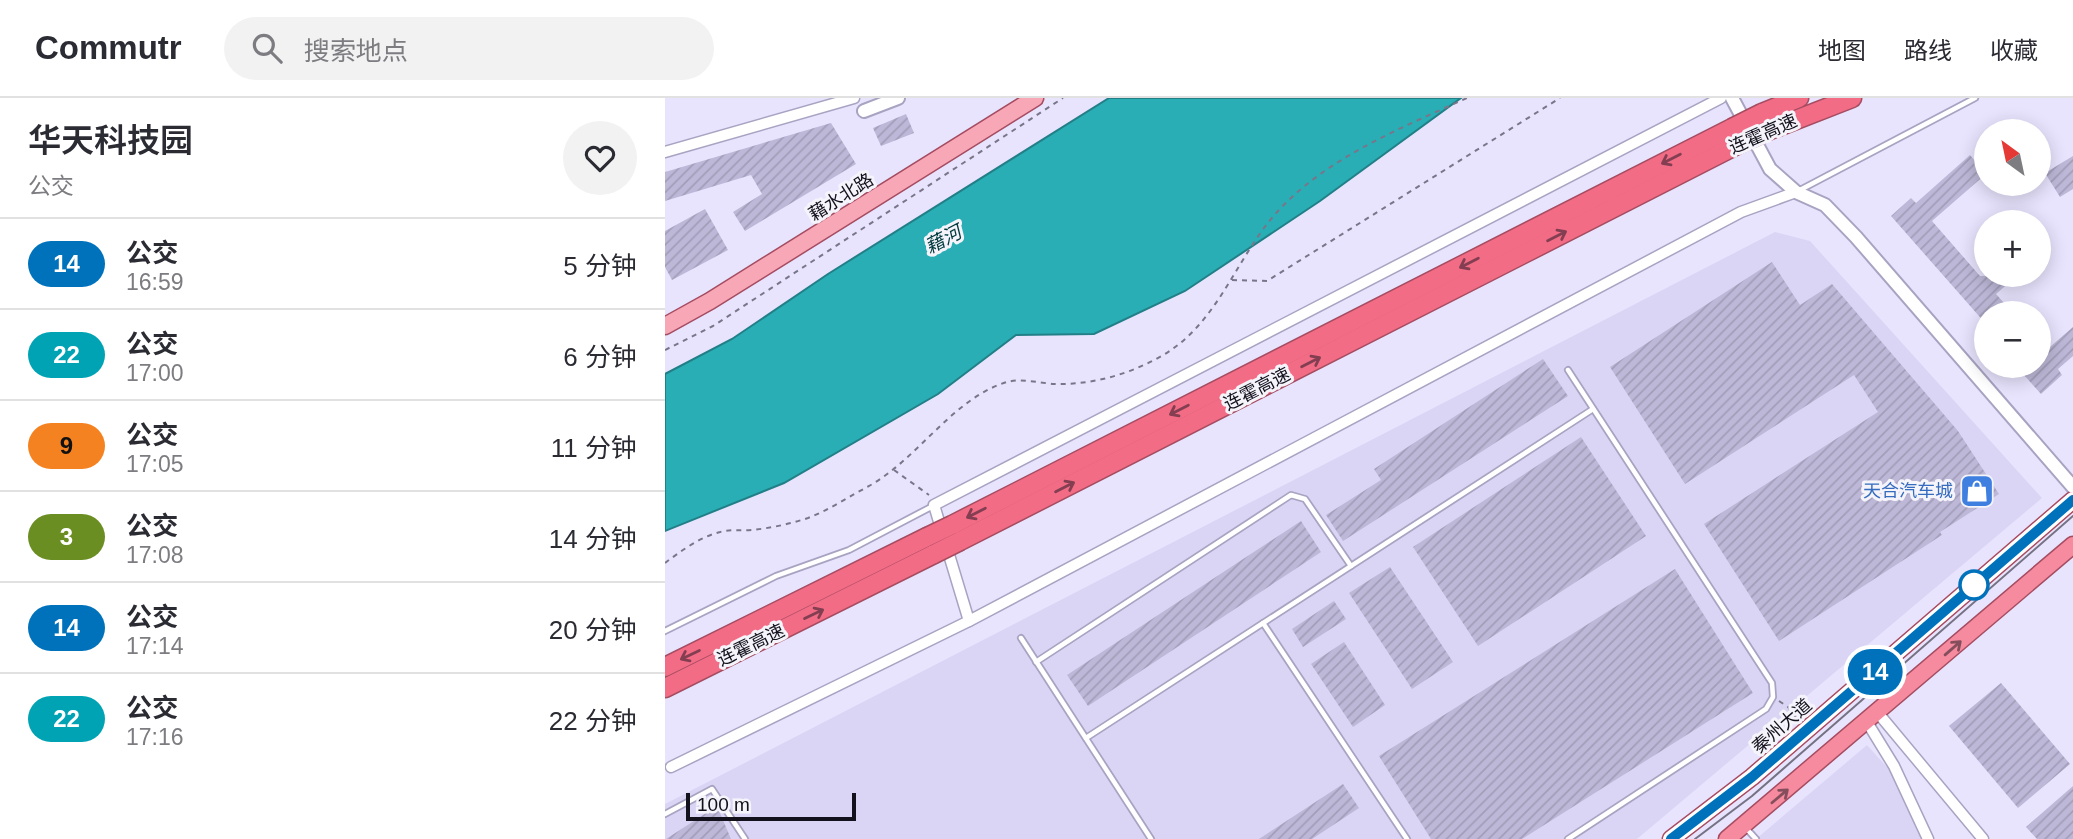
<!DOCTYPE html>
<html lang="zh">
<head>
<meta charset="utf-8">
<style>
  :root { --surface:#fff; --page:#f2f2f3; --text:#2b2b33; --muted:#7c7c81; --line:#e1e1e2 }
  body { margin:0; font-family:Helvetica,"Noto Sans SC",sans-serif; background:var(--page); color:var(--text); height:100vh; display:flex; flex-direction:column; font-size:26px; white-space:nowrap }
  * { box-sizing:border-box; margin:0 }
  p { font-size:23px; color:var(--muted) }
  .icon { flex:none; width:38px; height:38px; fill:none; stroke:currentColor; stroke-width:2; stroke-linecap:round; stroke-linejoin:round }
  .map { position:relative; flex:1; overflow:hidden }
  .drawer { display:flex; flex-direction:column; background:var(--surface); width:665px }
  .drawer>* { flex:none }
  .badge { padding:0 14px; border-radius:23px; font-size:24px; line-height:46px }
  .needle { width:46px; rotate:327deg }
  .tools { position:absolute; left:1309px; top:21px; display:grid; gap:14px }
  .tools a { display:grid; place-items:center; width:77px; height:77px; border-radius:50%; background:var(--surface); box-shadow:0 4px 18px #0003; font-size:35px }
  .scale { position:absolute; left:21px; bottom:18px; width:170px; box-sizing:border-box; padding-left:7px; border:4px solid #13111c; border-top:0; font-size:19px; line-height:24px; white-space:nowrap; color:#13111c; -webkit-text-stroke:5px #f5f4fb; paint-order:stroke }
  .map>.badge { position:absolute; translate:-50% -50%; box-shadow:0 0 0 4px #fff }
  .round { display:grid; place-items:center; flex:none; width:74px; height:74px; border-radius:37px; background:var(--page) }
  .headline { display:flex; align-items:center; justify-content:space-between; height:119px; padding:0 28px }
  h1 { font-size:33px; font-weight:600; line-height:52px }
  ul { padding:0; list-style:none }
  li { display:flex; align-items:center; gap:21px; height:91px; padding:0 28px; border-top:2px solid var(--line) }
  li div { flex:1 }
  li b { display:block; font-size:26px }
  li em { font-style:normal }
  li .badge { min-width:77px; font-weight:700; text-align:center }
  header { display:flex; align-items:center; gap:42px; box-sizing:border-box; height:98px; padding:0 35px; background:var(--surface); border-bottom:2px solid var(--line) }
  header strong { font-size:33px }
  nav { display:flex; gap:38px; margin-inline-start:auto; font-size:24px }
  .search { width:490px; height:63px; background:var(--page); display:flex; align-items:center; gap:18px; box-sizing:border-box; padding:0 24px; border-radius:38px; color:var(--muted); font-size:26px }
  main { display:flex; flex:1; min-height:0 }
  .map>svg:first-child { display:block }
  .built { fill:#dbd5f5 }
  .water { fill:#29aeb5; stroke:#227f87; stroke-width:2 }
  .building { fill:url(#building-hatch) }
  .lines { fill:none; stroke-linecap:round; stroke-linejoin:round }
  .service-casing { stroke:#a9a3c2; stroke-width:8 }
  .minor-casing { stroke:#a9a3c2; stroke-width:13 }
  .tertiary-casing { stroke:#a9a3c2; stroke-width:16 }
  .primary-casing { stroke:#a54c61; stroke-width:19 }
  .trunk-casing { stroke:#a54c61; stroke-width:19 }
  .motorway-casing { stroke:#a54c61; stroke-width:21 }
  .path { stroke:#797689; stroke-width:2; stroke-dasharray:5 5; stroke-linecap:butt }
  .service { stroke:#fff; stroke-width:4.5 }
  .minor { stroke:#fff; stroke-width:10 }
  .tertiary { stroke:#fff; stroke-width:12 }
  .primary { stroke:#f8a7b6; stroke-width:16 }
  .trunk { stroke:#f68a9e; stroke-width:16 }
  .motorway { stroke:#f36c86; stroke-width:18 }
  .tram { stroke:#757284; stroke-width:2 }
  .motorway-bridge-casing { stroke:#a54c61; stroke-width:21; stroke-linecap:butt }
  .motorway-bridge { stroke:#f36c86; stroke-width:18 }
  .oneway { stroke:#833e51 }
  .oneway2 { stroke:#844e5d }
  .line-casing { stroke:#fff; stroke-width:16 }
  .line { stroke:#0072bc; stroke-width:10 }
  .stop-dot { fill:#fff; stroke:#0072bc; stroke-width:3.5 }
  .labels { text-anchor:middle; stroke-width:6; stroke-linejoin:round; paint-order:stroke }
  .street-label { font-size:18px; fill:#13111c; stroke:#f5f4fb }
  .shop-label { font-size:18px; fill:#366cbe; stroke:#f5f4fb; text-anchor:end }
  .water-label { font-size:19px; font-style:italic; fill:#003a3d; stroke:#f5f4fb }
</style>
</head>
<body>
<header>
<strong>Commutr</strong>
<div class="search"><svg class="icon" aria-label="search" viewBox="0 0 24 24"><circle cx="10" cy="10" r="6"/><path d="M15 15l6 6"/></svg>搜索地点</div>
<nav><a>地图</a><a>路线</a><a>收藏</a></nav>
</header>
<main>
<section class="drawer">
<div class="headline"><div><h1>华天科技园</h1><p>公交</p></div><a class="round"><svg class="icon" aria-label="heart" viewBox="0 0 24 24"><path d="M12 20l-8-8c-3-5 5-10 8-4 3-6 11-1 8 4z"/></svg></a></div>
<ul>
<li><span class="badge" style="background:#0072bc;color:#fff">14</span><div><b>公交</b><p>16:59</p></div><em>5 分钟</em></li>
<li><span class="badge" style="background:#00a3b4;color:#fff">22</span><div><b>公交</b><p>17:00</p></div><em>6 分钟</em></li>
<li><span class="badge" style="background:#f58220;color:#111">9</span><div><b>公交</b><p>17:05</p></div><em>11 分钟</em></li>
<li><span class="badge" style="background:#6b8e23;color:#fff">3</span><div><b>公交</b><p>17:08</p></div><em>14 分钟</em></li>
<li><span class="badge" style="background:#0072bc;color:#fff">14</span><div><b>公交</b><p>17:14</p></div><em>20 分钟</em></li>
<li><span class="badge" style="background:#00a3b4;color:#fff">22</span><div><b>公交</b><p>17:16</p></div><em>22 分钟</em></li>
</ul>
</section>
<div class="map">
<svg width="1408" height="741" viewBox="0 0 1408 741">
  <defs>
    <pattern id="building-hatch" width="6" height="6" patternUnits="userSpaceOnUse" patternTransform="scale(1.75)"><rect width="6" height="6" fill="#bdb8d7"/><path d="M-1 1l2-2M0 6l6-6M5 7l2-2" fill="none" stroke="#a29db8"/></pattern>
  </defs>
  <rect width="100%" height="100%" fill="#e8e4fe"/>
  <g class="built">
    <polygon points="1110,134 1145,143 1377,400 972,741 0,741 0,706"/>
    <polygon points="1202,647 1238,687 1260,741 1091,741"/>
  </g>
  <polygon class="water" points="444,0 796,0 655,103 520,193 429,236 351,237 273,296 119,385 0,433 0,276 67,241 163,176"/>
  <g class="building">
    <polygon points="241,16 249,35 216,48 208,30"/>
    <polygon points="166,25 191,66 80,133 68,114 97,96 86,77 0,103 0,74"/>
    <polygon points="1305,57 1321,76 1267,123 1315,178 1353,177 1331,196 1348,215 1321,215 1321,226 1226,118 1246,100 1251,105"/>
    <polygon points="1408,58 1408,91 1395,99 1380,75"/>
    <polygon points="40,111 63,152 7,182 0,169 0,133"/>
    <polygon points="1107,164 1135,207 1167,186 1293,333 1334,396 1275,434 1277,437 1114,543 1039,426 1213,314 1189,277 1020,386 945,269"/>
    <polygon points="1408,229 1408,258 1393,271 1397,277 1376,296 1351,268 1374,268 1374,250 1378,255"/>
    <polygon points="878,261 903,298 678,443 661,417 716,382 709,371"/>
    <polygon points="916,339 981,438 813,548 748,449"/>
    <polygon points="636,423 656,454 423,608 402,577"/>
    <polygon points="725,469 788,564 747,591 684,495"/>
    <polygon points="1010,471 1088,595 857,741 766,741 714,658"/>
    <polygon points="669,503 681,521 638,549 627,531"/>
    <polygon points="679,544 720,607 688,629 646,566"/>
    <polygon points="1336,585 1405,666 1353,710 1284,628"/>
    <polygon points="678,686 694,710 647,741 594,741"/>
    <polygon points="1408,688 1408,741 1372,741 1361,729"/>
    <polygon points="52,708 66,741 1,741"/>
  </g>
  <g class="lines">
    <g class="service-casing">
      <g id="service">
        <polyline points="1135,92 1310,0"/>
        <polyline points="903,272 1107,585 1108,599 1101,611 903,741"/>
        <polyline points="598,525 742,741"/>
        <polyline points="0,533 111,478 184,452 268,408"/>
        <polyline points="356,540 486,741"/>
        <polyline points="371,564 626,397 640,401 686,468"/>
        <polyline points="421,640 928,311"/>
        <polyline points="0,716 47,691 80,741"/>
        <polyline points="1080,729 1091,741"/>
      </g>
    </g>
    <g class="minor-casing">
      <g id="minor">
        <polyline points="0,54 189,0"/>
        <polyline points="304,523 269,407 1056,0"/>
        <polyline points="1213,615 1318,741"/>
        <polyline points="1202,624 1229,668 1263,741"/>
        <polyline points="6,669 304,523 1076,114 1131,94"/>
      </g>
    </g>
    <g class="tertiary-casing">
      <g id="tertiary">
        <polyline points="1067,0 1105,71 1131,94 1160,107 1191,139 1408,389"/>
        <polyline points="199,13 233,0"/>
      </g>
    </g>
    <g class="primary-casing">
      <polyline id="primary" points="0,228 45,203 370,0"/>
    </g>
    <g class="trunk-casing">
      <g id="trunk">
        <polyline points="1006,741 1087,679 1408,402"/>
        <polyline points="1062,741 1408,447"/>
      </g>
    </g>
    <g class="motorway-casing">
      <g id="motorway">
        <polyline points="1097,15 1134,0"/>
        <polyline points="1105,32 1187,0"/>
        <polyline points="287,427 1067,30"/>
        <polyline points="295,443 1074,46"/>
        <polyline points="0,569 262,439"/>
        <polyline points="0,590 269,456"/>
      </g>
    </g>
    <g class="path">
      <polyline points="567,182 602,183 895,0"/>
      <polyline points="0,252 48,228 398,0"/>
      <polyline points="229,372 264,397"/>
      <path d="M0 465C16 453 35 439 55 434 65 431 76 433 87 432 106 430 125 426 143 420 164 412 185 398 204 388 254 360 288 300 342 284 356 280 375 285 389 286 428 287 466 276 500 256 555 222 571 159 613 113 663 59 736 30 802 0"/>
      <polyline points="1114,603 1123,609 1132,621"/>
    </g>
    <use href="#service" class="service"/>
    <use href="#minor" class="minor"/>
    <use href="#tertiary" class="tertiary"/>
    <use href="#primary" class="primary"/>
    <use href="#trunk" class="trunk"/>
    <use href="#motorway" class="motorway"/>
    <polyline class="tram" points="1030,741 1087,698 1408,418"/>
    <g class="motorway-bridge-casing">
      <g id="motorway-bridge">
        <polyline points="1067,30 1097,15"/>
        <polyline points="1074,46 1105,32"/>
        <polyline points="262,439 287,427"/>
        <polyline points="269,456 295,443"/>
      </g>
    </g>
    <use href="#motorway-bridge" class="motorway-bridge"/>
  </g>
  <defs><path id="oneway-shaft" d="M-6 0H5M1.5-3L5.5 0L1.5 3" fill="none" stroke-width="1.6" stroke-linecap="round" stroke-linejoin="round" transform="scale(1.75)"/></defs>
  <g class="oneway">
    <use href="#oneway-shaft" transform="translate(1006 61) rotate(153)"/>
    <use href="#oneway-shaft" transform="translate(892 138) rotate(-27)"/>
    <use href="#oneway-shaft" transform="translate(804 165) rotate(153)"/>
    <use href="#oneway-shaft" transform="translate(646 264) rotate(-27)"/>
    <use href="#oneway-shaft" transform="translate(514 312) rotate(153)"/>
    <use href="#oneway-shaft" transform="translate(400 389) rotate(-27)"/>
    <use href="#oneway-shaft" transform="translate(311 415) rotate(153)"/>
    <use href="#oneway-shaft" transform="translate(149 516) rotate(-26)"/>
    <use href="#oneway-shaft" transform="translate(25 557) rotate(154)"/>
  </g>
  <g class="oneway2">
    <use href="#oneway-shaft" transform="translate(1288 550) rotate(-41)"/>
    <use href="#oneway-shaft" transform="translate(1115 698) rotate(-40)"/>
  </g>
  <g class="lines">
    <g class="line-casing">
      <polyline id="line" points="1006,741 1087,679 1408,402"/>
    </g>
    <use href="#line" class="line"/>
  </g>
  <defs>
    <g id="shop-square" transform="scale(1.75)"><rect x="-9" y="-9" width="18" height="18" rx="4" fill="#3f7fe0" stroke="#f5f4fb"/><path d="M-5-2.5h2.3a2.7 3.5 0 0 1 5.4 0H5L5.5 6h-11ZM-1.5-2.5h3a1.5 2.3 0 0 0-3 0Z" fill="#fff"/></g>
  </defs>
  <g fill-rule="evenodd">
    <use href="#shop-square" x="1312" y="393"/>
  </g>
  <circle class="stop-dot" cx="1309" cy="487" r="14"/>
  <g class="labels">
    <g class="street-label">
      <text transform="translate(1098 36) rotate(-24)" y="6">连霍高速</text>
      <text transform="translate(176 99) rotate(-32)" y="6">藉水北路</text>
      <text transform="translate(592 291) rotate(-27)" y="6">连霍高速</text>
      <text transform="translate(86 547) rotate(-26)" y="6">连霍高速</text>
      <text transform="translate(1117 628) rotate(-41)" y="6">秦州大道</text>
    </g>
    <g class="shop-label">
      <text x="1288" y="399">天合汽车城</text>
    </g>
    <g class="water-label">
      <text transform="translate(278 141) rotate(-28)" y="7">藉河</text>
    </g>
  </g>
</svg>
<div class="tools">
<a><svg class="needle" viewBox="-14 -14 28 28"><path d="M0-13l5 13h-10z" fill="#e53935"/><path d="M0 13l5-13h-10z" fill="#7c7c81"/></svg></a>
<a>+</a>
<a>−</a>
</div>
<div class="scale">100 m</div>
<b class="badge" style="left:1210px;top:574px;background:#0072bc;color:#fff">14</b>
</div>
</main>
</body>
</html>
